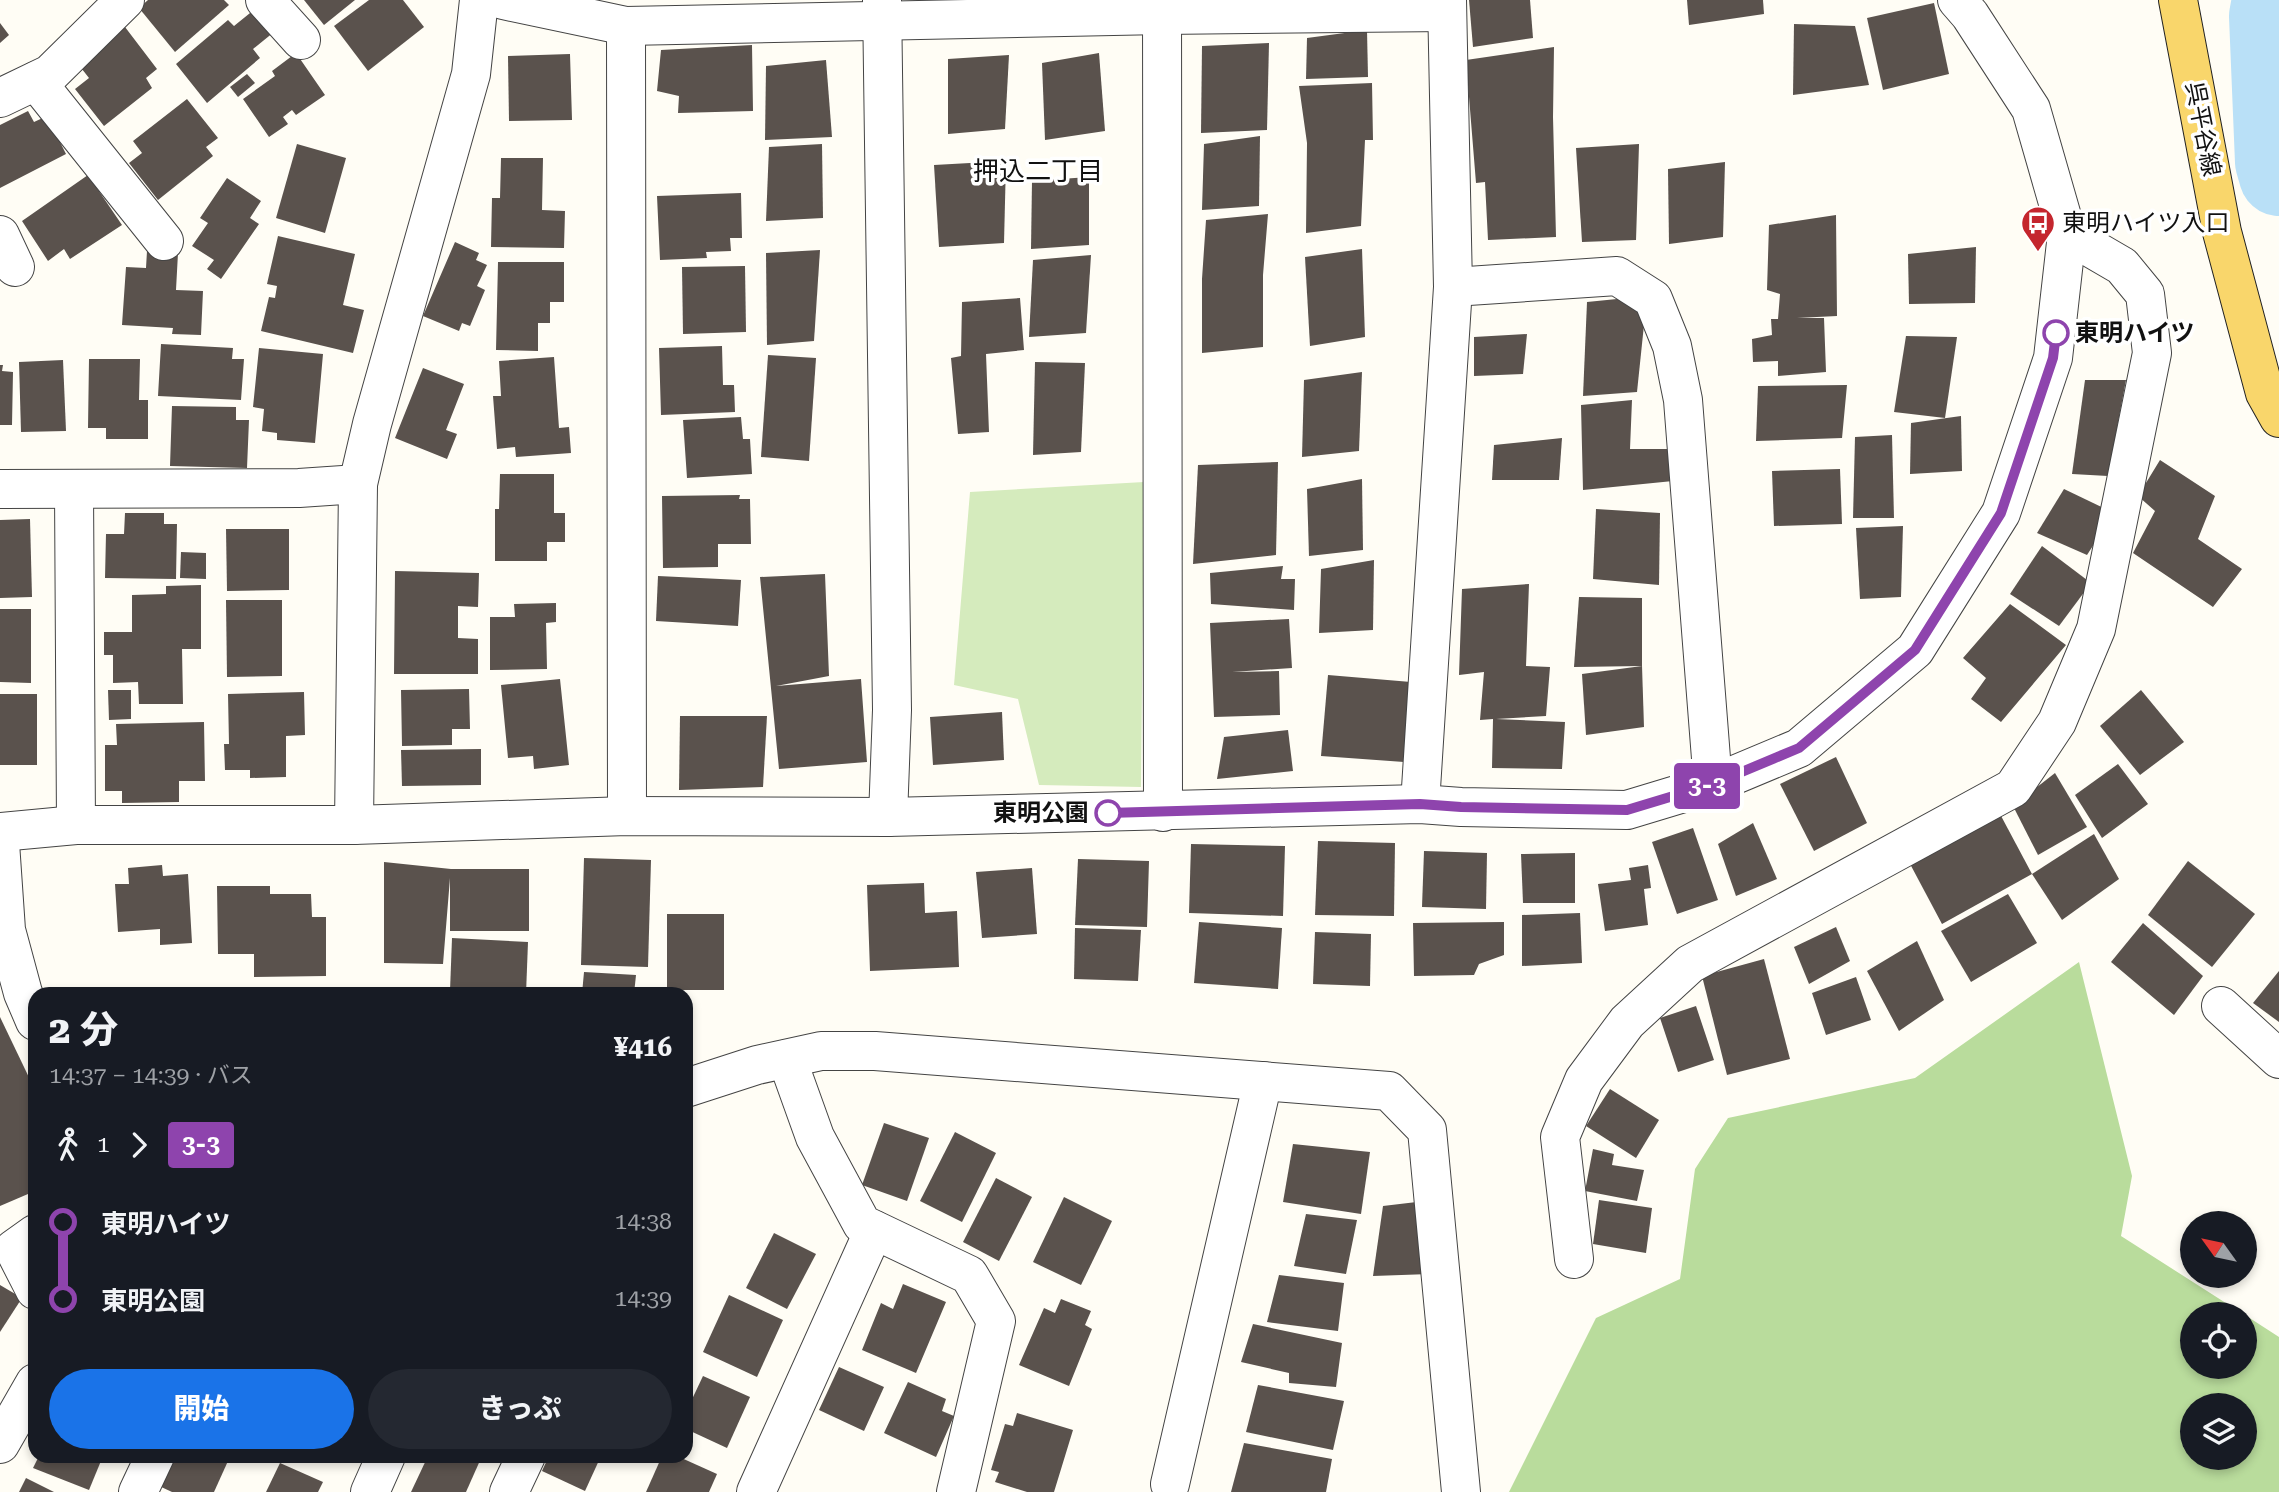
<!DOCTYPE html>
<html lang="ja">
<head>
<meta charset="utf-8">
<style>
  :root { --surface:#171b24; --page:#242831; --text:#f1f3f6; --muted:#9ea1a6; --accent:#1a73e8 }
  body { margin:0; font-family:"Roboto Serif","Noto Sans JP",serif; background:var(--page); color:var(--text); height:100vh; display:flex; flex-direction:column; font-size:26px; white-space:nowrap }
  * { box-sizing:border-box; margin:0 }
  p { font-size:23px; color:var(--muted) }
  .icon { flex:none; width:38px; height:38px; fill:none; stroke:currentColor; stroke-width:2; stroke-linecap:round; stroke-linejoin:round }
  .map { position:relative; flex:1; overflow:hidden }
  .side { position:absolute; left:28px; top:987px; width:665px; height:476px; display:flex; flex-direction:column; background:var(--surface); border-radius:21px; box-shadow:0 4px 10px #0003 }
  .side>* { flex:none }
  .badge { padding:0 14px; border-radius:5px; font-size:24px; line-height:46px }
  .needle { width:46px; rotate:303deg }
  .controls { position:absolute; left:2180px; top:1211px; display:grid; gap:14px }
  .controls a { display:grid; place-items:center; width:77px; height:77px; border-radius:50%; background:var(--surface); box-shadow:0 4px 10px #0003; font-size:35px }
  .map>.badge { position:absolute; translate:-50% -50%; box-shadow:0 0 0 4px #fff }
  .legs { display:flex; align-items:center; gap:10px; height:77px; padding:0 21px; font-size:23px }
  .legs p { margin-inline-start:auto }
  .headline { display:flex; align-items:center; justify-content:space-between; height:119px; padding:0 21px }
  h1 { font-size:38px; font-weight:800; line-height:52px }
  .cta { display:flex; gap:14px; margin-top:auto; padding:14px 21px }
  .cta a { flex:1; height:80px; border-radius:42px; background:var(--accent); color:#fff; font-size:28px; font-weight:800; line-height:80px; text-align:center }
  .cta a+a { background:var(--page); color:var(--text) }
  ul { padding:0 21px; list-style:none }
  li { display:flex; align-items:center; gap:24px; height:77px; font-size:26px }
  li i { display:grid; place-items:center; width:10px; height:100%; margin:0 9px; background:currentColor }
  li i::after { content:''; width:18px; height:18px; margin:-9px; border:5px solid; border-radius:50%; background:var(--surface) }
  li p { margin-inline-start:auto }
  li:first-child i { background:linear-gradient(#0000 50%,currentColor 0) }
  li:last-child i { background:linear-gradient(currentColor 50%,#0000 0) }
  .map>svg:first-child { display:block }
  .green { fill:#d5ebbd }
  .forest { fill:#b9dc9c; fill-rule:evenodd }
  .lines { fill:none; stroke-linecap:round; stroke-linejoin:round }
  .river { stroke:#b9e0f7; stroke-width:80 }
  .building { fill:#5a524d }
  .minor-casing { stroke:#444; stroke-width:40 }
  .major-casing { stroke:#222; stroke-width:40 }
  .minor { stroke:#fff; stroke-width:38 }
  .major { stroke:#f9d66b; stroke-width:38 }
  .line-1-casing { stroke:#fff; stroke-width:16 }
  .line-1 { stroke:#8e44ad; stroke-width:10 }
  .stop-1-dot { fill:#fff; stroke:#8e44ad; stroke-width:3.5 }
  .labels { text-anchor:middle; stroke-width:7; stroke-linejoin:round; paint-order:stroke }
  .street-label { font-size:24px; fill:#111; stroke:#fff }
  .poi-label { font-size:24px; fill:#111; stroke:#fff; text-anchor:start }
  .stop-label { font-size:24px; font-weight:bold; fill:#111; stroke:#fff; text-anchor:start }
  .neighbourhood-label { font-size:26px; fill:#111; stroke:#fff }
</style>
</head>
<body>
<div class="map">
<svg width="2279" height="1492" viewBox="0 0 2279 1492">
  <rect width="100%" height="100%" fill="#fffdf5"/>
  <polygon class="green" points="1144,482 1141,787 1039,785 1018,699 954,685 970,492"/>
  <path class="forest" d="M2079 962 2132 1176 2121 1236 2243 1314H2193V1367H2245V1315L2279 1337V1492H1509L1596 1318 1680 1279 1695 1169 1728 1118 1915 1078ZM2193 1405H2245V1458H2193Z"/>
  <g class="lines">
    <polyline class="river" points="2272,0 2269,16 2275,162 2279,176"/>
  </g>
  <g class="building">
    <polygon points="148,0 224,0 229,5 175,52 139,8"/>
    <polygon points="304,0 355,0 324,25"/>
    <polygon points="369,0 403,0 424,27 368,71 334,26"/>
    <polygon points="1469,0 1530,0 1533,38 1473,47"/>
    <polygon points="1687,0 1763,0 1764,14 1689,25"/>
    <polygon points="1934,3 1949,74 1883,90 1867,18"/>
    <polygon points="255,9 274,32 253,49 260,58 207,103 176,64 228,20 234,26"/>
    <polygon points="0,23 9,35 0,43"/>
    <polygon points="1794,24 1855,26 1869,85 1793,95"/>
    <polygon points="125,27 157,69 146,78 152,88 104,126 75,89 89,78 78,64"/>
    <polygon points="1367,30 1368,77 1306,79 1307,38"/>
    <polygon points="1269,43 1267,130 1201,133 1202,46"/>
    <polygon points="752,45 753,111 678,113 679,96 657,91 661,50"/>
    <polygon points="1554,47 1553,117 1556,237 1488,240 1485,182 1476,183 1466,60"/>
    <polygon points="296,53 325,95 296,115 292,110 283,117 288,124 269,137 243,99 275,76 272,71"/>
    <polygon points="1099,53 1105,131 1045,140 1042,63"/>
    <polygon points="570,54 572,120 509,121 508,56"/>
    <polygon points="1009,55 1005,129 948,134 948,59"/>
    <polygon points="826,60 832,137 765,140 766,66"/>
    <polygon points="247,74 255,83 238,97 230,87"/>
    <polygon points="1372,83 1373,140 1365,140 1361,226 1306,233 1307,143 1299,86"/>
    <polygon points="187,99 218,138 206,147 213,156 158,200 129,163 142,153 133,141"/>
    <polygon points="28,111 34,122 47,116 66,154 0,188 0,125"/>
    <polygon points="1260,136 1259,206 1202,210 1204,144"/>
    <polygon points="297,144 346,158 325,233 276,218"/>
    <polygon points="822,144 823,218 766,221 769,147"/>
    <polygon points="1639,144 1636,240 1582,242 1576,148"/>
    <polygon points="501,158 543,158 542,210 565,211 564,248 491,247 492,198 500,198"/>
    <polygon points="1006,161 1004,243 939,247 934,165"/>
    <polygon points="1725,162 1723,237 1669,244 1668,169"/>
    <polygon points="88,175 122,225 70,259 64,249 48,261 22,221"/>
    <polygon points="1089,177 1089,245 1031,249 1032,181"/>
    <polygon points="227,178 261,201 250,218 259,224 221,279 207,269 214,260 192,246 208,223 200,218"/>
    <polygon points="741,193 742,238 730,238 731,251 706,252 707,258 660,260 657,196"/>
    <polygon points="1268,214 1263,275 1263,347 1202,353 1202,279 1206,220"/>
    <polygon points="1836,215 1837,316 1797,318 1824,318 1826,372 1778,376 1778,361 1753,362 1752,339 1772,335 1771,319 1778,319 1780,294 1767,290 1769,225"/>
    <polygon points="278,236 355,254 343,305 364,310 353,353 261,331 269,297 275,298 277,286 267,284"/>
    <polygon points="455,242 479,253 476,260 487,265 477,286 485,290 470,326 462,323 459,331 423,316"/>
    <polygon points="1976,247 1975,303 1909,304 1908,254"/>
    <polygon points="1362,249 1365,337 1310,346 1305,257"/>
    <polygon points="820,250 814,341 767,345 766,253"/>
    <polygon points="147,251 178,253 176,290 203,291 201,335 172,334 173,328 122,325 126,267 146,268"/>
    <polygon points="1091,255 1086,333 1029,337 1033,260"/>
    <polygon points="498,262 564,262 564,302 550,302 550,323 538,323 538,351 496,350"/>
    <polygon points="745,266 746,332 683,334 682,267"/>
    <polygon points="1647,296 1637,392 1583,396 1587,302"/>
    <polygon points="1020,298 1024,350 986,354 989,432 958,434 951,358 961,356 962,302"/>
    <polygon points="1527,334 1523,374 1474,376 1474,337"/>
    <polygon points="1906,336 1957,337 1945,418 1894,412"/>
    <polygon points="161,344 233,348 232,359 244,359 241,400 158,396"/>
    <polygon points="722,346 723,385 734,385 735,412 661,415 659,348"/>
    <polygon points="259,348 323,354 315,443 277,440 277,433 262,431 264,409 253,407"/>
    <polygon points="768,355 816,358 809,461 761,457"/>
    <polygon points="554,357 559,428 569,427 571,453 516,457 515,447 497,449 493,396 501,396 499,361"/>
    <polygon points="89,359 140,359 139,400 148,400 148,439 106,439 106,428 88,428"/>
    <polygon points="63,360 66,431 21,432 19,362"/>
    <polygon points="1035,362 1085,363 1081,452 1033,455"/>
    <polygon points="0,365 3,365 2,371 13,372 12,425 0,425"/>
    <polygon points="423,368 464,384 446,430 457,434 447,459 395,438"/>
    <polygon points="1362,372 1359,451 1302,457 1304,380"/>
    <polygon points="2085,380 2126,380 2108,476 2072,474"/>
    <polygon points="1847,385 1842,438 1756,441 1758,386"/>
    <polygon points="1632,400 1630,449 1675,449 1673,481 1583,490 1581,405"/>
    <polygon points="172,406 236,407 236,420 249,420 247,468 170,466"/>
    <polygon points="1961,416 1962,471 1910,474 1911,423"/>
    <polygon points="741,417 743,439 750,439 752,474 687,478 683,420"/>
    <polygon points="1892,435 1894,518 1853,518 1855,437"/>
    <polygon points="1562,438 1559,480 1492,480 1494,445"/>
    <polygon points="2160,460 2215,496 2198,539 2242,569 2213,607 2133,553 2155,511 2138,496"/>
    <polygon points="1278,462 1276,555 1193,564 1198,465"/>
    <polygon points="1840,469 1842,524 1774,526 1772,471"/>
    <polygon points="500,474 554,474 554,513 565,513 565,542 547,542 547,561 495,561 495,509 499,509"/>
    <polygon points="1362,479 1363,550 1309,556 1307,489"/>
    <polygon points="2064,489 2114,513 2087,555 2037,533"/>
    <polygon points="740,495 739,499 750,499 751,544 718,544 718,567 663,568 662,496"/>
    <polygon points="1596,509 1660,513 1659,585 1593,579"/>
    <polygon points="125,513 164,513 164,524 177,524 176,579 105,578 106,534 124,534"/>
    <polygon points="30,519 32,597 0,598 0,520"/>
    <polygon points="1903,526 1901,597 1860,599 1856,528"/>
    <polygon points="226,529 289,529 289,590 227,591"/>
    <polygon points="2042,546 2091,583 2059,626 2010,594"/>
    <polygon points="181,552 206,553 206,579 180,578"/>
    <polygon points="1374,560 1373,630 1319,633 1321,569"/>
    <polygon points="1283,566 1281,579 1295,579 1294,610 1211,604 1210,573"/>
    <polygon points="395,571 479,573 478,607 458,606 458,638 478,639 478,674 394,674"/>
    <polygon points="825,574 829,676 776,686 861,679 867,762 779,769 760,577"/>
    <polygon points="658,576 741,580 738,626 656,621"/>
    <polygon points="1529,584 1526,666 1550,667 1546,716 1496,719 1565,722 1562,769 1492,768 1493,719 1480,720 1484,672 1459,675 1462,589"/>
    <polygon points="201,585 201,649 182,649 183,704 139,704 138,682 113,683 113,655 104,655 104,632 132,632 132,595 166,594 166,586"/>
    <polygon points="1579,597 1642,598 1642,666 1574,667"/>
    <polygon points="226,600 282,600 282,676 227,677"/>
    <polygon points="556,603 556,622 546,623 547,669 490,670 490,617 515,617 514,604"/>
    <polygon points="2010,604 2066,645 2001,722 1971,699 1986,678 1963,658"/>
    <polygon points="0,609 31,609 31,683 0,682"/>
    <polygon points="1289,619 1292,668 1232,672 1279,671 1280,715 1214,717 1210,623"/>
    <polygon points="1642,666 1644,727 1586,735 1582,674"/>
    <polygon points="1328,675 1411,682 1404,762 1321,756"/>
    <polygon points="560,679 569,765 534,769 533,756 508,758 501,685"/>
    <polygon points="469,689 470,729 452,729 452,745 402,746 401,690"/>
    <polygon points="108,690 131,690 131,719 109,720"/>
    <polygon points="2141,690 2184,742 2140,775 2100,726"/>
    <polygon points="304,692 305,735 286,736 286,777 250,778 250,770 225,770 224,744 229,744 228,694"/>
    <rect x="0" y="694" width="37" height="71"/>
    <polygon points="1002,712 1004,760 933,765 930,717"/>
    <polygon points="680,716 767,716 763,787 679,790"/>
    <polygon points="204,722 205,781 179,781 179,802 122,803 122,791 105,791 105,745 117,745 116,724"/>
    <polygon points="1288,730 1293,771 1217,779 1224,737"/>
    <polygon points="481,749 481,785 402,786 401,750"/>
    <polygon points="1836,757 1867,823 1814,851 1780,784"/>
    <polygon points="2118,764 2148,804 2102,838 2075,795"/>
    <polygon points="2055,773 2087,827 2038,855 2013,806"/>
    <polygon points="2000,814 2032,874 1942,924 1909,862"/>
    <polygon points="1753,823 1777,879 1736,896 1718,844"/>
    <polygon points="1693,828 1718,900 1677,914 1652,842"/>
    <polygon points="2094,834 2119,879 2062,920 2032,874"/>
    <polygon points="1318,841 1395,843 1394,916 1315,915"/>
    <polygon points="1191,844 1285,846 1283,916 1189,913"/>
    <polygon points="1424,851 1487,853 1486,909 1422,907"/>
    <polygon points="1575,853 1575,903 1523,903 1521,854"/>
    <polygon points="584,858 651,860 648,967 581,965"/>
    <polygon points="1078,859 1149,861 1147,927 1075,925"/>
    <polygon points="2188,861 2255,914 2212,967 2148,915"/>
    <polygon points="384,862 451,869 529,869 529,931 450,931 450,878 443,964 384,963"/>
    <polygon points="162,865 163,876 188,874 192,943 160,945 160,929 118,932 115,884 129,884 128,868"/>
    <polygon points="1648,865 1651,888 1644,889 1648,925 1605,931 1598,884 1631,880 1629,868"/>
    <polygon points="1032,868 1037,934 982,938 976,872"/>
    <polygon points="924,883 925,913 957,911 959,967 870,971 867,885"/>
    <polygon points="217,886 270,886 270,894 311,894 312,917 326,917 326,976 254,977 254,954 218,954"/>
    <polygon points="2008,894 2037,943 1971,982 1941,931"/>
    <polygon points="1580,913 1582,963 1522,966 1522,915"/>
    <rect x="667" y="914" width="57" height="76"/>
    <polygon points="1199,922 1282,928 1278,989 1194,983"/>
    <polygon points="1504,922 1504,955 1479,964 1474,975 1414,976 1413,923"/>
    <polygon points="2143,923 2203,976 2174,1015 2111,962"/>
    <polygon points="1836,927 1850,961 1809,984 1794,947"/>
    <polygon points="1075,928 1141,930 1138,981 1074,979"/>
    <polygon points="1315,932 1371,934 1370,986 1313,984"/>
    <polygon points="452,938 528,942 526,994 450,991"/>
    <polygon points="1917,941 1944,1000 1899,1031 1867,971"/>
    <polygon points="1764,959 1790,1059 1727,1075 1702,976"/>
    <polygon points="2279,971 2279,1022 2253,1003"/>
    <polygon points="584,972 636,975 634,994 582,994"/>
    <polygon points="1856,977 1871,1020 1826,1035 1812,993"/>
    <polygon points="336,987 336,994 287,994 287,988"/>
    <polygon points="1696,1006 1714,1060 1678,1072 1660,1018"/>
    <polygon points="0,1017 35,1090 35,1191 0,1206"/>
    <polygon points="1610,1089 1659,1120 1636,1158 1586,1126"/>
    <polygon points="884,1123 929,1138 907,1201 862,1185"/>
    <polygon points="955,1132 996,1153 962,1222 920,1201"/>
    <polygon points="1293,1144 1370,1152 1361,1214 1283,1202"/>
    <polygon points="1593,1149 1614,1154 1612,1165 1644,1170 1637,1201 1585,1191"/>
    <polygon points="996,1178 1032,1197 999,1261 963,1242"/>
    <polygon points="1064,1197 1112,1221 1081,1285 1033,1262"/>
    <polygon points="1599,1200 1652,1208 1646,1253 1593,1244"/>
    <polygon points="1425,1201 1430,1274 1373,1276 1383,1206"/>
    <polygon points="1306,1214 1357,1220 1346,1274 1294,1266"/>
    <polygon points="774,1233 816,1254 787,1309 746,1288"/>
    <polygon points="1279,1275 1344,1283 1338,1331 1267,1322"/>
    <polygon points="903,1284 946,1302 916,1373 862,1350 881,1303 893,1309"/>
    <polygon points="0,1285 22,1298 0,1332"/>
    <polygon points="729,1295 783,1320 757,1377 703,1352"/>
    <polygon points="1061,1299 1091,1311 1085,1325 1092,1329 1069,1386 1019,1365 1044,1308 1055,1313"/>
    <polygon points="1253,1324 1342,1343 1336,1387 1289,1383 1289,1373 1241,1362"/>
    <polygon points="839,1367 884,1387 864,1431 819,1410"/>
    <polygon points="703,1376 750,1397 727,1448 686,1429 686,1412"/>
    <polygon points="908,1382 946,1399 942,1411 954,1416 936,1457 884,1433"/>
    <polygon points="1258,1385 1344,1401 1333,1450 1246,1432"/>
    <polygon points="1017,1413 1073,1430 1054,1492 1027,1492 995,1482 999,1472 991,1470 1005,1424 1013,1426"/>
    <polygon points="1244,1443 1332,1459 1326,1492 1231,1492"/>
    <polygon points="39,1456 103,1456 89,1490 33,1468"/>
    <polygon points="169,1456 217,1456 228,1461 214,1492 172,1492 157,1485"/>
    <polygon points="428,1456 482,1456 466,1492 411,1492"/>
    <polygon points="549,1456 601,1456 585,1491 542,1471"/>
    <polygon points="662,1456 677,1456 717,1474 709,1492 646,1492"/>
    <polygon points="280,1463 323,1482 318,1492 266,1492"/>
    <polygon points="26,1478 54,1492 19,1492"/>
  </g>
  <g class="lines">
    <g class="minor-casing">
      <g id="minor">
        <polyline points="265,0 301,40"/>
        <polyline points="503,0 626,26 1162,15 1447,12"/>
        <polyline points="882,0 892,710 888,817"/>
        <polyline points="1162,0 1163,812"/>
        <polyline points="626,26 627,816"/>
        <polyline points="36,81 164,241"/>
        <polyline points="0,98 50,74 125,0"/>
        <polyline points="0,235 15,267"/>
        <polyline points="1453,287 1617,276 1653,299 1672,346 1683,400 1713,784"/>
        <polyline points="0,489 299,488 358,484"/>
        <polyline points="74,489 76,825"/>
        <polyline points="1420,804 1453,287 1447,0"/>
        <polyline points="354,825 358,484 372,424 471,74 479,0"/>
        <polyline points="0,832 76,825 354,825 627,816 888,817 1420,804 1461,807 1627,810 1713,784 1799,748 1915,650 2001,513 2053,358 2067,234 2031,109 1970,15 1957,0"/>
        <polyline points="0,843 6,930 23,993 35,1021"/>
        <polyline points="2221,1006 2279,1059"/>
        <polyline points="787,1059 815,1137 862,1224 969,1275 996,1321 956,1492"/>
        <polyline points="686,1088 757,1065 821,1051 875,1051 1389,1091 1427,1130 1461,1492"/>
        <polyline points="35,1234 14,1249 35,1290"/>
        <polyline points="1574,1259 1560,1137 1584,1080 1627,1022 1690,964 2013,788 2057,722 2096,629 2152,353 2145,294 2122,266 2067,234"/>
        <polyline points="0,1444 35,1383"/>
        <polyline points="1170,1484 1263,1081"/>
        <polyline points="138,1492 155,1456"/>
        <polyline points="370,1492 386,1456"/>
        <polyline points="509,1492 526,1456"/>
        <polyline points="756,1492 874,1230"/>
      </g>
    </g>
    <g class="major-casing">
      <polyline id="major" points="2178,0 2222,232 2265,393 2279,418"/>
    </g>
    <use href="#minor" class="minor"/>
    <use href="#major" class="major"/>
  </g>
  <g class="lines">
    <g class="line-1-casing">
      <polyline id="line-1" points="1108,813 1420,804 1461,807 1627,810 1713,784 1799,748 1915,650 2001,513 2053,358 2056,333"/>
    </g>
    <use href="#line-1" class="line-1"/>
  </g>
  <defs>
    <g id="bus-pin" transform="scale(1.75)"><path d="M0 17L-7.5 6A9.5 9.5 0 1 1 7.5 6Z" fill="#c4262e" stroke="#fff"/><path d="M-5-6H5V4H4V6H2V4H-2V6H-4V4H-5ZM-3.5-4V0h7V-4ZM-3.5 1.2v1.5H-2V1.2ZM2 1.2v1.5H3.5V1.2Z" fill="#fff"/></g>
  </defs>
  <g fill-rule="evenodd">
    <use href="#bus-pin" x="2038" y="223"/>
  </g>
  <g class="stop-1-dot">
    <circle cx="2056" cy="333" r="12"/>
    <circle cx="1108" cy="813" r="12"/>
  </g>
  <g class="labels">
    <g class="street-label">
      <text transform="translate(2203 129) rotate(79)" y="8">呉平谷線</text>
    </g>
    <g class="poi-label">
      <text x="2062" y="231">東明ハイツ入口</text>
    </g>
    <g class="stop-label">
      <text x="2075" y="341">東明ハイツ</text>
      <text x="1089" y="821" text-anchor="end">東明公園</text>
    </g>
    <g class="neighbourhood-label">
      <text x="1038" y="180">押込二丁目</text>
    </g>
  </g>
</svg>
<div class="controls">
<a><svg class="needle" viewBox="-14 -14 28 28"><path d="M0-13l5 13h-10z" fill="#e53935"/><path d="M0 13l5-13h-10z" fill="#9ea1a6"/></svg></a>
<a><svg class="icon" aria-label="locate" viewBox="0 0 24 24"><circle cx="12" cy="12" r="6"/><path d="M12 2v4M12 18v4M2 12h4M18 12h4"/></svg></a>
<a><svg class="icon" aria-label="layers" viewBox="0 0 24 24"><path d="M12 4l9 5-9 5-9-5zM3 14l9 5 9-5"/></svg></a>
</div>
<b class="badge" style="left:1707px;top:786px;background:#8e44ad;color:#fff">3-3</b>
<section class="side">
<div class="headline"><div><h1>2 分</h1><p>14:37 – 14:39 · バス</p></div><b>¥416</b></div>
<div class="legs"><svg class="icon" aria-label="walk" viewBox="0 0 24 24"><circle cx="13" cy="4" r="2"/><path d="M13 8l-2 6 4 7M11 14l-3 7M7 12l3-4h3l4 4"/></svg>1<svg class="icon" aria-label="forward" viewBox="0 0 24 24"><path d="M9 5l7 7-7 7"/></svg><b class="badge" style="background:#8e44ad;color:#fff">3-3</b></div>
<ul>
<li><i style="color:#8e44ad"></i><b>東明ハイツ</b><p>14:38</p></li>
<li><i style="color:#8e44ad"></i><b>東明公園</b><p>14:39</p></li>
</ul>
<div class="cta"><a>開始</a><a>きっぷ</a></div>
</section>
</div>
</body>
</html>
